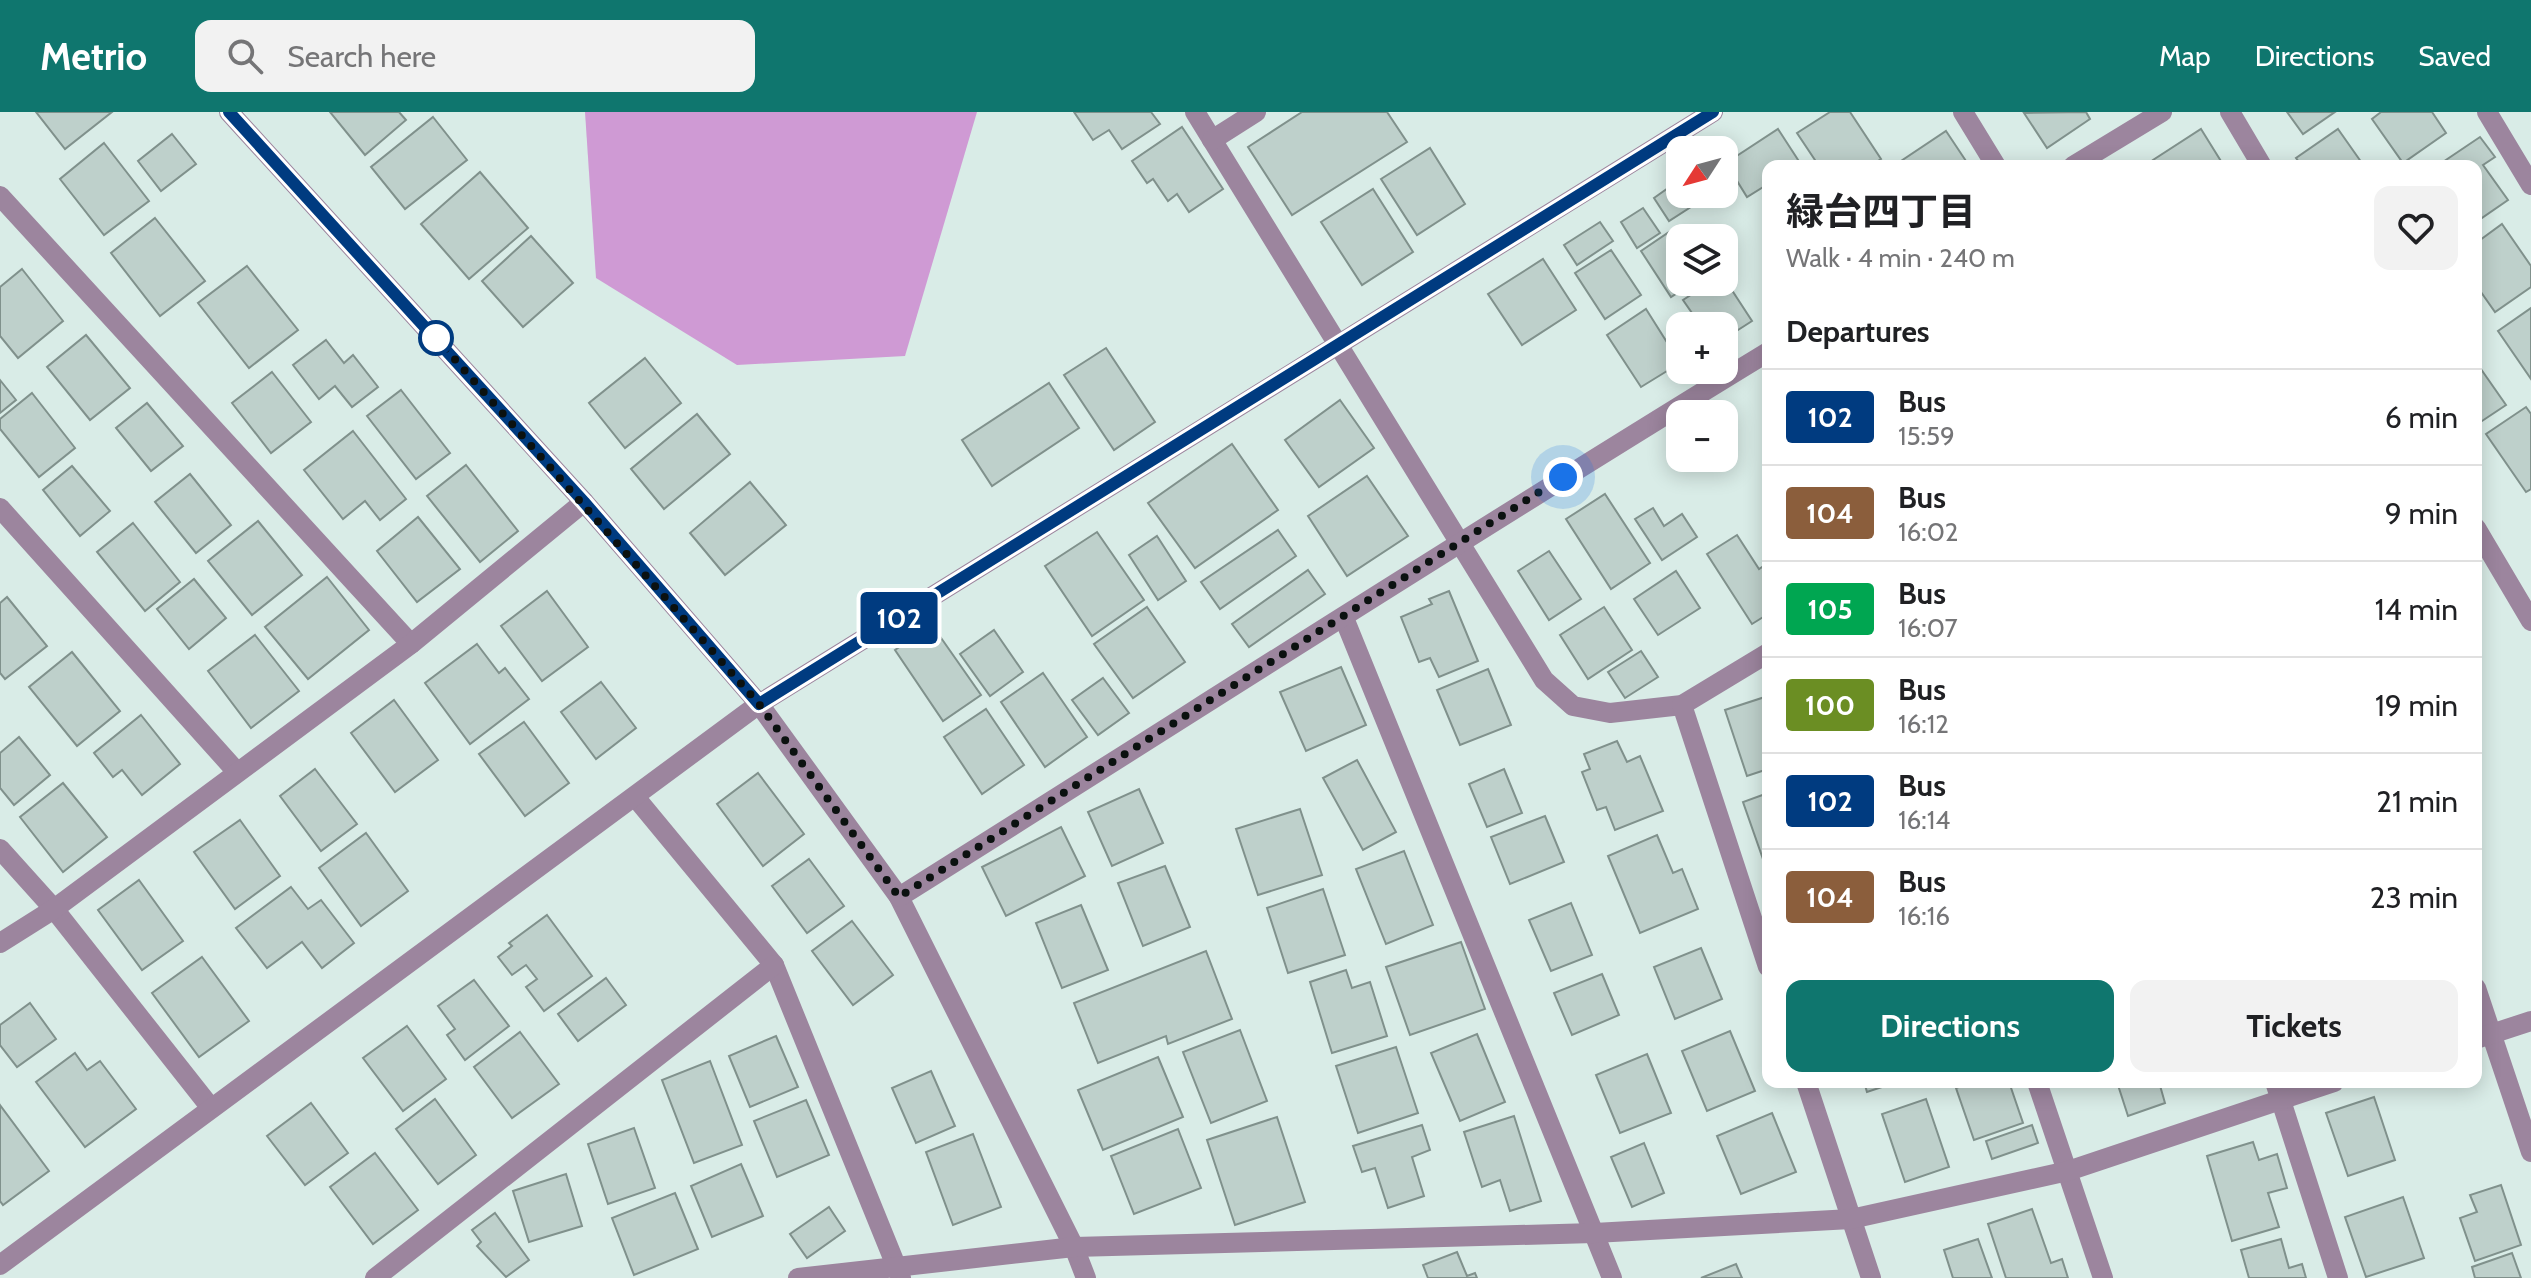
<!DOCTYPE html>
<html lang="en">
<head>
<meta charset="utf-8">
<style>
  :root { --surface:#fff; --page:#f2f2f2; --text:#202124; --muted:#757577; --line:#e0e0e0; --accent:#0f766e }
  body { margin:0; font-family:Cabin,"Noto Sans JP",sans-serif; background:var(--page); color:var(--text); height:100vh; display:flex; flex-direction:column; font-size:30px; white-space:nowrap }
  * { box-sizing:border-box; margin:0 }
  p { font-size:26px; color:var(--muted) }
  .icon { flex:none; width:44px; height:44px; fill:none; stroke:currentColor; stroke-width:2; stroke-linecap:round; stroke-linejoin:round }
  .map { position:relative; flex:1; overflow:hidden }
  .panel { position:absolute; left:1762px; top:48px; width:720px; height:928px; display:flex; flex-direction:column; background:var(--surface); border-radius:16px; box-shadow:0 4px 20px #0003 }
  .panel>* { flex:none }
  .badge { padding:0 16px; border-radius:6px; font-size:28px; line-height:52px }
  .needle { width:52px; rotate:234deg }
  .fabs { position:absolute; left:1666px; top:24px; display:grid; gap:16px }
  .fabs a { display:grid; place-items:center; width:72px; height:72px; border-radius:16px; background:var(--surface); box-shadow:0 4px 20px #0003; font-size:40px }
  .you { position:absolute; width:40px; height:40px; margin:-20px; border:6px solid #fff; border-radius:50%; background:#1a73e8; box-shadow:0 0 0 12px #1a73e833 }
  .map>.badge { position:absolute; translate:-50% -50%; box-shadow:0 0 0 4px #fff }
  h2 { padding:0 24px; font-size:30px; line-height:72px }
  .round { display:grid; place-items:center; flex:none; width:84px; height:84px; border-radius:16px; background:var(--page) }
  .headline { display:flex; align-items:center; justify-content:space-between; height:136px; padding:0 24px }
  h1 { font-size:38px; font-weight:700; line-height:60px }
  .primary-button { display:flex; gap:16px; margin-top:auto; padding:16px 24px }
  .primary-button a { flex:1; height:92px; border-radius:16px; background:var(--accent); color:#fff; font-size:32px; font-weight:700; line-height:92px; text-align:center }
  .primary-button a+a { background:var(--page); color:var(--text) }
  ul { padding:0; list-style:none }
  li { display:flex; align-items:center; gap:24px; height:96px; padding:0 24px; border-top:2px solid var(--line) }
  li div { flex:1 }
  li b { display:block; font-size:30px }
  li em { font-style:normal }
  li .badge { min-width:88px; font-weight:700; text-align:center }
  header { display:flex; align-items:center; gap:48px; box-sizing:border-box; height:112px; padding:0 40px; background:var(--accent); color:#fff }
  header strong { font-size:38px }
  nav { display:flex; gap:44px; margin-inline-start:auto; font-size:28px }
  .search { width:560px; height:72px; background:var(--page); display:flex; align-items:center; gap:20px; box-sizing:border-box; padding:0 28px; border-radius:16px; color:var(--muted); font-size:30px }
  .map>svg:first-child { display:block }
  .forest { fill:#cf9ad4 }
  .building { fill:#bed0cb; stroke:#80918c; stroke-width:2 }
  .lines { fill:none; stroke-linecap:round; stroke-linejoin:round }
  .minor { stroke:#9c859e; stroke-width:20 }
  .line-casing { stroke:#fff; stroke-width:18 }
  .line { stroke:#003b80; stroke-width:12 }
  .walk { stroke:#0b1110; stroke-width:8; stroke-dasharray:0 14.4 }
  .stop-dot { fill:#fff; stroke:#003b80; stroke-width:4 }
</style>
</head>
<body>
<header>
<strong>Metrio</strong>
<div class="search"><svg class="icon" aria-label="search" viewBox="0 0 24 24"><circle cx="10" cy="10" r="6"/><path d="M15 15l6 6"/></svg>Search here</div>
<nav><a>Map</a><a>Directions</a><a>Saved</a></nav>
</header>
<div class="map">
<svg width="2531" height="1166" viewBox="0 0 2531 1166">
  <rect width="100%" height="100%" fill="#d9ece7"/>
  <polygon class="forest" points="585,0 977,0 905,244 737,253 596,166"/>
  <g class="building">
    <polygon points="36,0 112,0 65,37"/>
    <polygon points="330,0 399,0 406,8 365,43"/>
    <polygon points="1074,0 1151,0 1160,12 1122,37 1109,18 1093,28"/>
    <polygon points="1302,0 1387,0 1407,30 1292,103 1248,35"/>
    <polygon points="1830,0 1850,0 1881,47 1870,54 1819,54 1797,21"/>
    <polygon points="2086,0 2090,7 2047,36 2024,1"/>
    <polygon points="2287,0 2335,0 2303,22"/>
    <polygon points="2381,0 2432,0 2446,21 2403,51 2372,7"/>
    <polygon points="433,5 467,48 405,97 371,55"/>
    <polygon points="1182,15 1223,77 1189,100 1177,82 1168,89 1153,67 1147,71 1132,49"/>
    <polygon points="1778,17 1802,54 1768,54 1768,72 1747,85 1726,51"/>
    <polygon points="2201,17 2224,54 2157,54 2153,48"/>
    <polygon points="2338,17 2364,54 2302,54 2296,46"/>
    <polygon points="1946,19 1968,52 1900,54 1898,51"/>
    <polygon points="172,22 196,52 161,79 138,49"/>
    <polygon points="2480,25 2495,45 2483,53 2508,88 2476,110 2476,54 2437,54"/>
    <polygon points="104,31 149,89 104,123 60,67"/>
    <polygon points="1430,36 1465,92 1417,123 1381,67"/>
    <polygon points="480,60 528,116 469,167 421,112"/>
    <polygon points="1678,69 1680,82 1687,82 1694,93 1669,109 1654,86"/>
    <polygon points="1373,77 1413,140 1362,173 1321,110"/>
    <polygon points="1643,96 1660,121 1637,136 1621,110"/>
    <polygon points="155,106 205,169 160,204 111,141"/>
    <polygon points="1600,110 1613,129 1577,153 1564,133"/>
    <polygon points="2502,112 2531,154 2531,175 2495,200 2476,173 2476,131"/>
    <polygon points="1678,114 1686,126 1680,126 1680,170 1694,170 1671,185 1641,139"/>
    <polygon points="531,124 573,171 523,215 482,169"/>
    <polygon points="1611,138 1641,183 1605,207 1575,161"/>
    <polygon points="1543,147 1576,198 1522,233 1488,182"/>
    <polygon points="247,154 298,218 249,256 198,191"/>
    <polygon points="22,157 63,209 18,246 0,224 0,175"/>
    <polygon points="1724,166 1752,209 1724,227 1724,214 1701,214 1683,188 1711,170 1724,170"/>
    <polygon points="2531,196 2531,267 2498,219"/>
    <polygon points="1646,197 1680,251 1641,275 1607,223"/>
    <polygon points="86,223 130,276 90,308 47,255"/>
    <polygon points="326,228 344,251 353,243 378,275 352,295 335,274 319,287 293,253"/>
    <polygon points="1106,236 1155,310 1114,338 1064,263"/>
    <polygon points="645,246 681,291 625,336 589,291"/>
    <polygon points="2476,250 2506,293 2476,313"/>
    <polygon points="272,260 311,310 271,341 232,291"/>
    <polygon points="0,268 16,288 0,301"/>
    <polygon points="1049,271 1079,316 992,374 962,328"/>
    <polygon points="401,278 450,341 416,367 367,304"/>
    <polygon points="32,281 75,336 39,365 0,317 0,307"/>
    <polygon points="1340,288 1374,336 1319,375 1285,328"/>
    <polygon points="147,291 183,334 151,359 116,316"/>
    <polygon points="2526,295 2531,302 2531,377 2526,380 2486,322"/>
    <polygon points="697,302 730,342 664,397 631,357"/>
    <polygon points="353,319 406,387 380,408 365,389 343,407 304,358"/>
    <polygon points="1232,332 1278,398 1195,456 1148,391"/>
    <polygon points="466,353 518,419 480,450 427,384"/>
    <polygon points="72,354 110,399 80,424 43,378"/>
    <polygon points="190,362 231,413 196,441 155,390"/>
    <polygon points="1367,364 1408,424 1347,464 1308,404"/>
    <polygon points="750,370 786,413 725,463 690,421"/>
    <polygon points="1605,382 1650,451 1611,477 1566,407"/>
    <polygon points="1653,396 1664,414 1682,402 1697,425 1662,448 1635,407"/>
    <polygon points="418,405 460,457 417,490 377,439"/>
    <polygon points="258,409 302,463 252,503 208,449"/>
    <polygon points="133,411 180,470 145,499 97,440"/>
    <polygon points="1278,418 1296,444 1220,497 1201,470"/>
    <polygon points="1097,420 1144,488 1092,524 1045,454"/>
    <polygon points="1737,423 1759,457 1768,451 1768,502 1752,512 1707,442"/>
    <polygon points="1157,424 1186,469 1158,488 1129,443"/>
    <polygon points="1549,439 1581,487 1549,508 1518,459"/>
    <polygon points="1308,458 1325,482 1249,535 1232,512"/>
    <polygon points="1676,459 1700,496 1658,523 1634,487"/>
    <polygon points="327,465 369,518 308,567 265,515"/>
    <polygon points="194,467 226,506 189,537 157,497"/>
    <polygon points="547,479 588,535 542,569 501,514"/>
    <polygon points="1449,479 1478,549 1439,565 1430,546 1419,550 1401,505 1432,492 1429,487"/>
    <polygon points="7,485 47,534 5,567 0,561 0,491"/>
    <polygon points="1147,495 1185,550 1133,586 1094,532"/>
    <polygon points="1604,495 1632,538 1588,567 1560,523"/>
    <polygon points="932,513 981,583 943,609 895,538"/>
    <polygon points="994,518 1023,560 990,584 960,542"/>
    <polygon points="255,523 299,579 251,616 208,559"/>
    <polygon points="477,532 499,561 505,556 529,587 470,632 425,571"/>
    <polygon points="1641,539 1658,565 1625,586 1608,560"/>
    <polygon points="72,540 120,599 77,634 29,575"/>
    <polygon points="1341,555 1366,613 1306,639 1280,580"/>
    <polygon points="1488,557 1511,613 1460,633 1437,578"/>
    <polygon points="1043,561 1087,625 1045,655 1001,590"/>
    <polygon points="1103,566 1129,601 1098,623 1072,588"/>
    <polygon points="601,570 636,616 596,647 561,600"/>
    <polygon points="1768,584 1768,657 1747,664 1725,598"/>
    <polygon points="394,588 438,648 395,680 351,621"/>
    <polygon points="986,597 1024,653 982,682 944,625"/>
    <polygon points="141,603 180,652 142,683 122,658 113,665 94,641"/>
    <polygon points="524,610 569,671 525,704 479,642"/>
    <polygon points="19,625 50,663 14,693 0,676 0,641"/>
    <polygon points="1617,629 1627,650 1640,644 1663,699 1615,718 1606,695 1597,698 1582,660 1590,657 1584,642"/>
    <polygon points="1357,648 1396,720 1363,738 1323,666"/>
    <polygon points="315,657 357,712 321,739 280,684"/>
    <polygon points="1504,657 1522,701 1487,715 1469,672"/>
    <polygon points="758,661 804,722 763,754 717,692"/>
    <polygon points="63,671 107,725 63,760 20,705"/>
    <polygon points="1139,677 1163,731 1112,754 1088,700"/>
    <polygon points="1768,681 1768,746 1763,747 1743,690"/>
    <polygon points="1300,697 1322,763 1258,783 1236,717"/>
    <polygon points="1545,704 1564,750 1510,772 1491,725"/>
    <polygon points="240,708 280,764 235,797 194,740"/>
    <polygon points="1061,715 1085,764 1006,804 982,755"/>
    <polygon points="366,721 408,779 361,814 319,756"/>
    <polygon points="1657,723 1673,761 1682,757 1698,797 1640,821 1608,744"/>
    <polygon points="1404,739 1433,813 1386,832 1356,757"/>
    <polygon points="809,747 844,794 807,821 772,774"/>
    <polygon points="1165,754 1190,815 1143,834 1118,771"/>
    <polygon points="139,768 183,829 142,858 98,798"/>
    <polygon points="291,775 308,797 321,788 354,831 322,856 302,830 267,856 236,816"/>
    <polygon points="1323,777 1345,843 1288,861 1267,796"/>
    <polygon points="1571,791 1592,843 1551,859 1529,808"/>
    <polygon points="1081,793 1108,858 1062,876 1036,811"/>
    <polygon points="547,803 592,864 544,899 526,875 537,867 526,853 512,863 498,845 512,834 509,831"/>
    <polygon points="852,809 893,863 853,893 812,839"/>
    <polygon points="1461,830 1485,897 1410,923 1386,855"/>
    <polygon points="1701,836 1722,887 1675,907 1654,855"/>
    <polygon points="1206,839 1232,907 1168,932 1166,924 1098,951 1074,891"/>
    <polygon points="202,845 249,909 199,945 152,881"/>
    <polygon points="1346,858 1352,876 1370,870 1387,924 1332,941 1310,870"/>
    <polygon points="1602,862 1619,903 1572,923 1554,881"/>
    <polygon points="606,866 626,893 578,929 558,902"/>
    <polygon points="474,868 509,914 465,948 447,923 455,917 438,894"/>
    <polygon points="30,891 56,927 17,955 0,933 0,913"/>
    <polygon points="407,914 446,967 403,999 363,946"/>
    <polygon points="1240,918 1267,989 1211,1011 1183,940"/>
    <polygon points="1730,919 1755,979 1707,999 1682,939"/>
    <polygon points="520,920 559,972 512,1006 474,955"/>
    <polygon points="1477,922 1505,990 1460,1009 1431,941"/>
    <polygon points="776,924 798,975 750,995 729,944"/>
    <polygon points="1396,935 1418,1001 1358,1021 1336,954"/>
    <polygon points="75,941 87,958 100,949 136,997 85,1035 36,970"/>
    <polygon points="1647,942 1671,1001 1620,1021 1596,963"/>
    <polygon points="1158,945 1183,1005 1103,1038 1078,978"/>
    <polygon points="710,949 742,1033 694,1051 662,968"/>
    <polygon points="931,959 955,1014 916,1031 892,976"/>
    <polygon points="1864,970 1897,970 1867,980"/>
    <polygon points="1973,970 2009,970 2023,1011 1974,1028 1956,976"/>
    <polygon points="2117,970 2159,970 2165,991 2128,1004"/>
    <polygon points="2374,985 2395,1048 2348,1064 2326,1001"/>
    <polygon points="435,987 476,1043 438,1072 396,1017"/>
    <polygon points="1926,987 1949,1055 1905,1070 1882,1002"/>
    <polygon points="806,988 829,1043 777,1065 754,1009"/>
    <polygon points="311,991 348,1041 305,1073 267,1024"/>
    <polygon points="0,993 49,1059 3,1093 0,1089"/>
    <polygon points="1772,1001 1796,1060 1741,1082 1717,1024"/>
    <polygon points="1514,1004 1541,1089 1510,1099 1500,1068 1482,1075 1464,1020"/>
    <polygon points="1277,1005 1305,1090 1235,1113 1207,1028"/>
    <polygon points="1422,1013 1430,1038 1412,1045 1424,1084 1388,1096 1375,1056 1362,1060 1353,1034"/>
    <polygon points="2032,1013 2038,1031 1992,1047 1986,1029"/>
    <polygon points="634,1016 655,1076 608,1092 588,1032"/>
    <polygon points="1178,1017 1201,1076 1134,1102 1111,1044"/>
    <polygon points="973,1022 1001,1095 953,1113 926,1040"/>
    <polygon points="2253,1030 2259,1048 2277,1042 2287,1076 2268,1081 2279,1115 2232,1129 2207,1044"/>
    <polygon points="1644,1031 1664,1081 1632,1095 1611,1045"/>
    <polygon points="375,1041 418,1098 373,1132 330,1075"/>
    <polygon points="741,1052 763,1104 712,1125 691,1074"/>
    <polygon points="566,1062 582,1114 529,1130 513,1079"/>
    <polygon points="2501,1073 2521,1133 2475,1149 2460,1106 2477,1100 2470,1083"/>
    <polygon points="675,1081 698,1137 634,1163 612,1106"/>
    <polygon points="2403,1085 2424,1146 2366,1165 2345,1105"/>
    <polygon points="829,1095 845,1119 807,1146 790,1122"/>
    <polygon points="2032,1097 2051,1151 2062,1147 2068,1166 2006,1166 1988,1112"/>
    <polygon points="495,1101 529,1148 506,1165 477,1134 481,1130 472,1118"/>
    <polygon points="1978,1127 1992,1166 1953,1166 1944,1138"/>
    <polygon points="2281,1127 2289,1156 2302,1152 2306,1166 2249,1166 2241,1138"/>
    <polygon points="1457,1140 1467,1164 1475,1161 1477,1166 1428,1166 1423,1153"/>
    <polygon points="2512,1141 2521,1166 2475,1166 2472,1155"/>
    <polygon points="1736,1152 1742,1166 1701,1166"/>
  </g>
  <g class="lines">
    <g class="minor">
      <polyline points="229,0 584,390 759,592 899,785 1074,1135 1086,1166"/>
      <polyline points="1195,0 1544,568 1573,594 1610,601 1682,593 1768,541"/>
      <polyline points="1963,0 1996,54"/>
      <polyline points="2230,0 2262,54"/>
      <polyline points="2487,0 2531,73"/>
      <polyline points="1212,28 1256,0"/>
      <polyline points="2073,54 2162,0"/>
      <polyline points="0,84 411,532"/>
      <polyline points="0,396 237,660"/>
      <polyline points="2476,416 2531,509"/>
      <polyline points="1344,506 1612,1166"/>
      <polyline points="1682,593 1768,855"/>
      <polyline points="636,686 774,853 901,1166"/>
      <polyline points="0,737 54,797 211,996"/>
      <path d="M899 785C1189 603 1476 418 1768 240"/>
      <polyline points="0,831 54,797 411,532 584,390"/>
      <polyline points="2476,876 2531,1040"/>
      <polyline points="2476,927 2531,909"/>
      <polyline points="1806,970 1871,1166"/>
      <polyline points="2037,970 2103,1166"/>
      <polyline points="2275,970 2338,1166"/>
      <polyline points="0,1153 759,592 1713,0"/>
      <polyline points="375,1166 774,853"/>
      <polyline points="798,1166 1074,1135 1594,1121 1851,1107 2068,1059 2334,970"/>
    </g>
  </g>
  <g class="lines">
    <g class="line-casing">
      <polyline id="line" points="229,0 584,390 759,592 1713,0"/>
    </g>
    <use href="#line" class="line"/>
    <polyline class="walk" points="436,226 759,592 899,785 1563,365"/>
  </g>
  <circle class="stop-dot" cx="436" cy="226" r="16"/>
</svg>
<div class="fabs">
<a><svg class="needle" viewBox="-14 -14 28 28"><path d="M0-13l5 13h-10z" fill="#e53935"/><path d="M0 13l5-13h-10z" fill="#757577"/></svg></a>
<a><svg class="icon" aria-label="layers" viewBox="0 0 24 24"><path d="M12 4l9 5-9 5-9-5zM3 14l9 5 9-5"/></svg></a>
<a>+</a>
<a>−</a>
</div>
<div class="you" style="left:1563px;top:365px"></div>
<b class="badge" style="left:899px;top:506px;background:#003b80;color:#fff">102</b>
<section class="panel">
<div class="headline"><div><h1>緑台四丁目</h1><p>Walk · 4 min · 240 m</p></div><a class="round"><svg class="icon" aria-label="heart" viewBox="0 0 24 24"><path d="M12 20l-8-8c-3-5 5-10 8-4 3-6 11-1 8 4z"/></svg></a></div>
<h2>Departures</h2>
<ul>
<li><span class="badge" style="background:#003b80;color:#fff">102</span><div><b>Bus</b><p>15:59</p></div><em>6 min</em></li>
<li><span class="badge" style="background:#8b5e3c;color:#fff">104</span><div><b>Bus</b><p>16:02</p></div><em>9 min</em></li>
<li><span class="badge" style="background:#00a651;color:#fff">105</span><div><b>Bus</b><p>16:07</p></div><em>14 min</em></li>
<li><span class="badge" style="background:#6b8e23;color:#fff">100</span><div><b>Bus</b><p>16:12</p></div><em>19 min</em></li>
<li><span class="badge" style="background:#003b80;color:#fff">102</span><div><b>Bus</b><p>16:14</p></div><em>21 min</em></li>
<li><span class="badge" style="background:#8b5e3c;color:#fff">104</span><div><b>Bus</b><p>16:16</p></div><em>23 min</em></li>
</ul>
<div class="primary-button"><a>Directions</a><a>Tickets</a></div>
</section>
</div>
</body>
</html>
